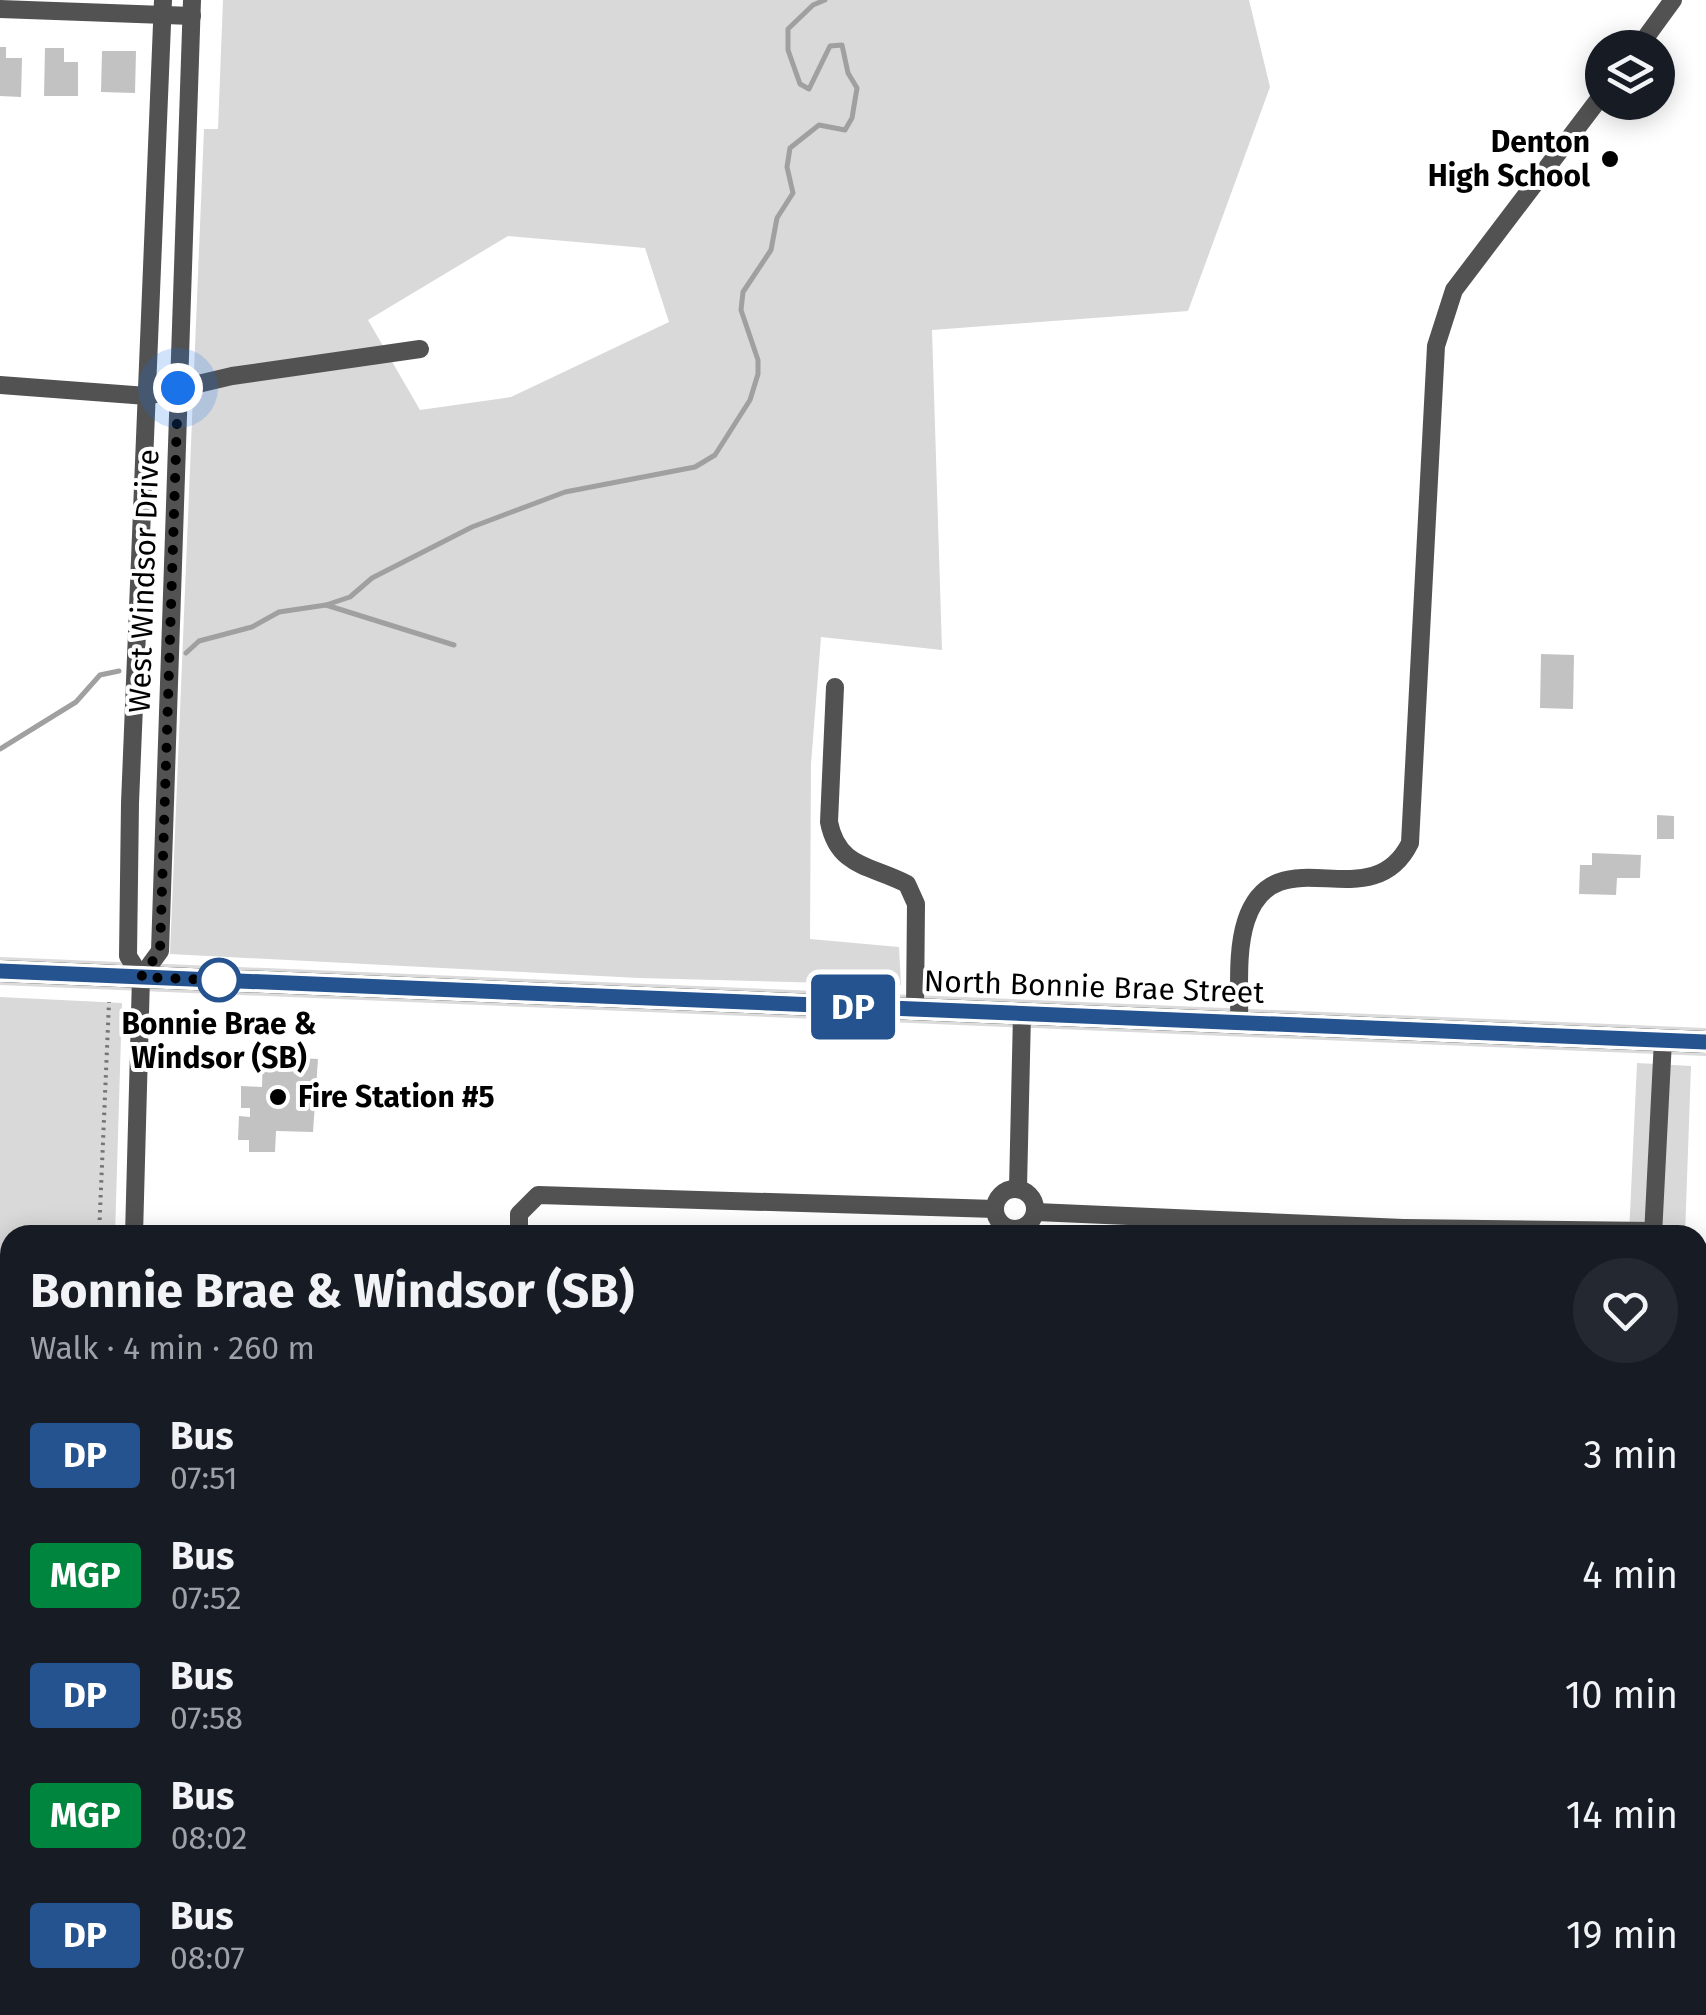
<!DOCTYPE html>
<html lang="en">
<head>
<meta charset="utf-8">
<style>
  :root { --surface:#171b24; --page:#242831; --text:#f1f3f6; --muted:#9ea1a6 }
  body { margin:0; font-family:"Fira Sans",sans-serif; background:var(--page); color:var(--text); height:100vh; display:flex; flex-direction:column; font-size:38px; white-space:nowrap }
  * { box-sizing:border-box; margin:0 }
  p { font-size:32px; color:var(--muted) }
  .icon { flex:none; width:55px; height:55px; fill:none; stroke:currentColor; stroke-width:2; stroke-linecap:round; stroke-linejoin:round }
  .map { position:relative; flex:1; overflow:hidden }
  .side { position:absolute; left:0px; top:1225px; width:1708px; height:790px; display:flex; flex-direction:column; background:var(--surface); border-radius:30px 30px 0 0; box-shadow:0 5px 25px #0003 }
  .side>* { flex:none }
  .badge { padding:0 20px; border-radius:8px; font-size:35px; line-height:65px }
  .fabs { position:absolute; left:1585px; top:30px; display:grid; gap:20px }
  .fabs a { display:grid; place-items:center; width:90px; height:90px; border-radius:50%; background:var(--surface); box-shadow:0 5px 25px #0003; font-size:50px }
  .you { position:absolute; width:50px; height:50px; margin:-25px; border:8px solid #fff; border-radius:50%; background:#1a73e8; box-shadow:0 0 0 15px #1a73e833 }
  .map>.badge { position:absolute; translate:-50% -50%; box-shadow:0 0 0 5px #fff }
  .round { display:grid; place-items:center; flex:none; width:105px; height:105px; border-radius:52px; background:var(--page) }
  .head { display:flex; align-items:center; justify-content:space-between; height:170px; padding:0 30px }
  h1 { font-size:48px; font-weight:700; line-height:75px }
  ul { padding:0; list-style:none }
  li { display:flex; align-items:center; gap:30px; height:120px; padding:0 30px }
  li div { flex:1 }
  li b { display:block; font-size:38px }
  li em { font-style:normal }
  li .badge { min-width:110px; font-weight:700; text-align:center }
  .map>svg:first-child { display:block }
  .green { fill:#d9d9d9; fill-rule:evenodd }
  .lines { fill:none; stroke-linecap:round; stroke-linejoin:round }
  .stream { stroke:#a0a0a0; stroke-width:5 }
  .building { fill:#c2c2c2 }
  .major-casing { stroke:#dbdbdb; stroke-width:28 }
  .path { stroke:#747474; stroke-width:4; stroke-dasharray:2.5 5; stroke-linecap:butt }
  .minor { stroke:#525252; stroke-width:18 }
  .major { stroke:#000; stroke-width:22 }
  .line-casing { stroke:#fff; stroke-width:22 }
  .line { stroke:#24538f; stroke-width:15 }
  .walk { stroke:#000; stroke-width:10; stroke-dasharray:0 18 }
  .poi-dot { fill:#000; stroke:#fff; stroke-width:4 }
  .stop-dot { fill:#fff; stroke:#24538f; stroke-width:5 }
  .labels { text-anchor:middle; stroke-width:8; stroke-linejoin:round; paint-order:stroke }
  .poi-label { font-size:30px; font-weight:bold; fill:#000; stroke:#fff; text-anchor:end }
  .street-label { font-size:30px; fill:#000; stroke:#fff }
  .stop-label { font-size:30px; font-weight:bold; fill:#000; stroke:#fff }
</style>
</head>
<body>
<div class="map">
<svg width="1706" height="2015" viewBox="0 0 1706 2015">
  <rect width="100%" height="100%" fill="#fff"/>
  <g class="green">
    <path d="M223 0H1249L1270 87 1188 311 932 330 942 650 821 637 811 764 810 939 899 947 901 985 639 978 170 954 204 129H218ZM508 236 645 248 669 322 511 397 420 410 368 320Z"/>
    <polygon points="0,997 122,1003 115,1235 10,1235 10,2005 1698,2005 1698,1557 1706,1558 1706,2015 0,2015"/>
    <polygon points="1637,1063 1691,1066 1685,1235 1629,1235"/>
  </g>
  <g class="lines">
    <g class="stream">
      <polyline points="326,605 350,597 372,578 472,527 565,492 695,467 715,455 750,400 758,374 758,360 741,310 743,292 771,250 777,218 793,193 787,167 790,148 819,125 845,130 852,118 857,88 848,73 842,45 830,46 809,89 800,84 788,50 788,29 813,5 825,0"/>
      <polyline points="186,653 199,641 252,627 279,612 326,605 454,645"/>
      <polyline points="0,749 76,702 100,675 119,671"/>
    </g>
  </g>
  <g class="building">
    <polygon points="0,47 6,47 6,58 22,58 21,97 0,96"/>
    <polygon points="45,48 64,48 64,62 78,62 78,96 44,96"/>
    <polygon points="102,51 136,51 135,93 101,92"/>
    <polygon points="1541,654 1574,655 1573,709 1540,708"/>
    <polygon points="1657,815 1674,816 1674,839 1657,839"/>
    <polygon points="1592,853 1641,855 1640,878 1617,878 1616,895 1579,894 1580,865 1592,865"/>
    <polygon points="263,1056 318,1059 313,1132 276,1131 275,1152 249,1152 249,1140 238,1140 239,1116 250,1117 250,1108 241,1108 241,1086 262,1087"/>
    <rect x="1072" y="2005" width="44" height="10"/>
  </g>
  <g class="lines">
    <g class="major-casing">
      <polyline id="major" points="0,971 1706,1042"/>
    </g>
    <g class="path">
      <polyline points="99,1235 109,1002"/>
      <polyline points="0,1793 10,1795"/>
      <polyline points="1698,1831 1706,1831"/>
      <polyline points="0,1979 10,1930"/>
      <polyline points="1643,2015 1643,2005"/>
    </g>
    <g class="minor">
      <polyline points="0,9 192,16"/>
      <polyline points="1638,48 1673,0"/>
      <polyline points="0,385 147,396 232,376 420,349"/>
      <path d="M835 687 829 822C838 868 871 865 907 884L916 904 915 1009"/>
      <polyline points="141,977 160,951 192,0"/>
      <path d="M1239 1023C1240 991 1236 952 1246 921 1275 832 1371 922 1410 843L1436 346 1454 290 1602 95"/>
      <polyline points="1018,1188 1022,1014"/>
      <circle cx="1015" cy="1209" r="20"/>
      <polyline points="1036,1212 1403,1228 1403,1235"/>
      <polyline points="1403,1228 1653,1231"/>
      <polyline points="134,1235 141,977 128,956 130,803 163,0"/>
      <polyline points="519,1235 519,1214 538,1195 995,1209"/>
      <polyline points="1653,1235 1663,1040"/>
      <polyline points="1698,1587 1706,1589"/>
      <polyline points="19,2015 21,2005"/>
      <polyline points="938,2015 939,2005"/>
    </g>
    <use href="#major" class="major"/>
  </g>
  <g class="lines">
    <g class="line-casing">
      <polyline id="line" points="0,971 1706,1042"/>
    </g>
    <use href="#line" class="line"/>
    <polyline class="walk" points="178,388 160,951 141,977 234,981 219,980"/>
  </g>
  <g class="poi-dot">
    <circle cx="1610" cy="159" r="10"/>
    <circle cx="278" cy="1097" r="10"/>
  </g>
  <circle class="stop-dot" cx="219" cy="980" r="20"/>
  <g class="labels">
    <g class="poi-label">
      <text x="1590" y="152">Denton<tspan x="1590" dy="34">High School</tspan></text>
      <text x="298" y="1107" text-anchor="start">Fire Station #5</text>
    </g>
    <g class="street-label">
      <text transform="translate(144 581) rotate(-88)" y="10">West Windsor Drive</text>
      <text transform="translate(1094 987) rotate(2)" y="10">North Bonnie Brae Street</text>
    </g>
    <g class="stop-label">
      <text x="219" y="1034">Bonnie Brae &amp;<tspan x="219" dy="34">Windsor (SB)</tspan></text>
    </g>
  </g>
</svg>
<div class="fabs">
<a><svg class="icon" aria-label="layers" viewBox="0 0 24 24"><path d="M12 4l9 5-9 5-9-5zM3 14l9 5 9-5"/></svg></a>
</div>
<div class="you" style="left:178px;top:388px"></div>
<b class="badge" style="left:853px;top:1007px;background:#24538f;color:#fff">DP</b>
<section class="side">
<div class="head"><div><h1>Bonnie Brae &amp; Windsor (SB)</h1><p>Walk · 4 min · 260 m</p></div><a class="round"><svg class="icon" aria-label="heart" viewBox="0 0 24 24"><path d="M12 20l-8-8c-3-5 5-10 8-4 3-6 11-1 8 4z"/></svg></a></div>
<ul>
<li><span class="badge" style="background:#24538f;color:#fff">DP</span><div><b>Bus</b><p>07:51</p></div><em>3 min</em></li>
<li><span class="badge" style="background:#00853e;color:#fff">MGP</span><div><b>Bus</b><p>07:52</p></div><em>4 min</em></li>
<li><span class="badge" style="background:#24538f;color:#fff">DP</span><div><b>Bus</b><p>07:58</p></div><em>10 min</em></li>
<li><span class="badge" style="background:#00853e;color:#fff">MGP</span><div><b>Bus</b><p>08:02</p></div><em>14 min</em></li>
<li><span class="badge" style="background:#24538f;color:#fff">DP</span><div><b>Bus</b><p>08:07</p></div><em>19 min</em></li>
</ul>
</section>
</div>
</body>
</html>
